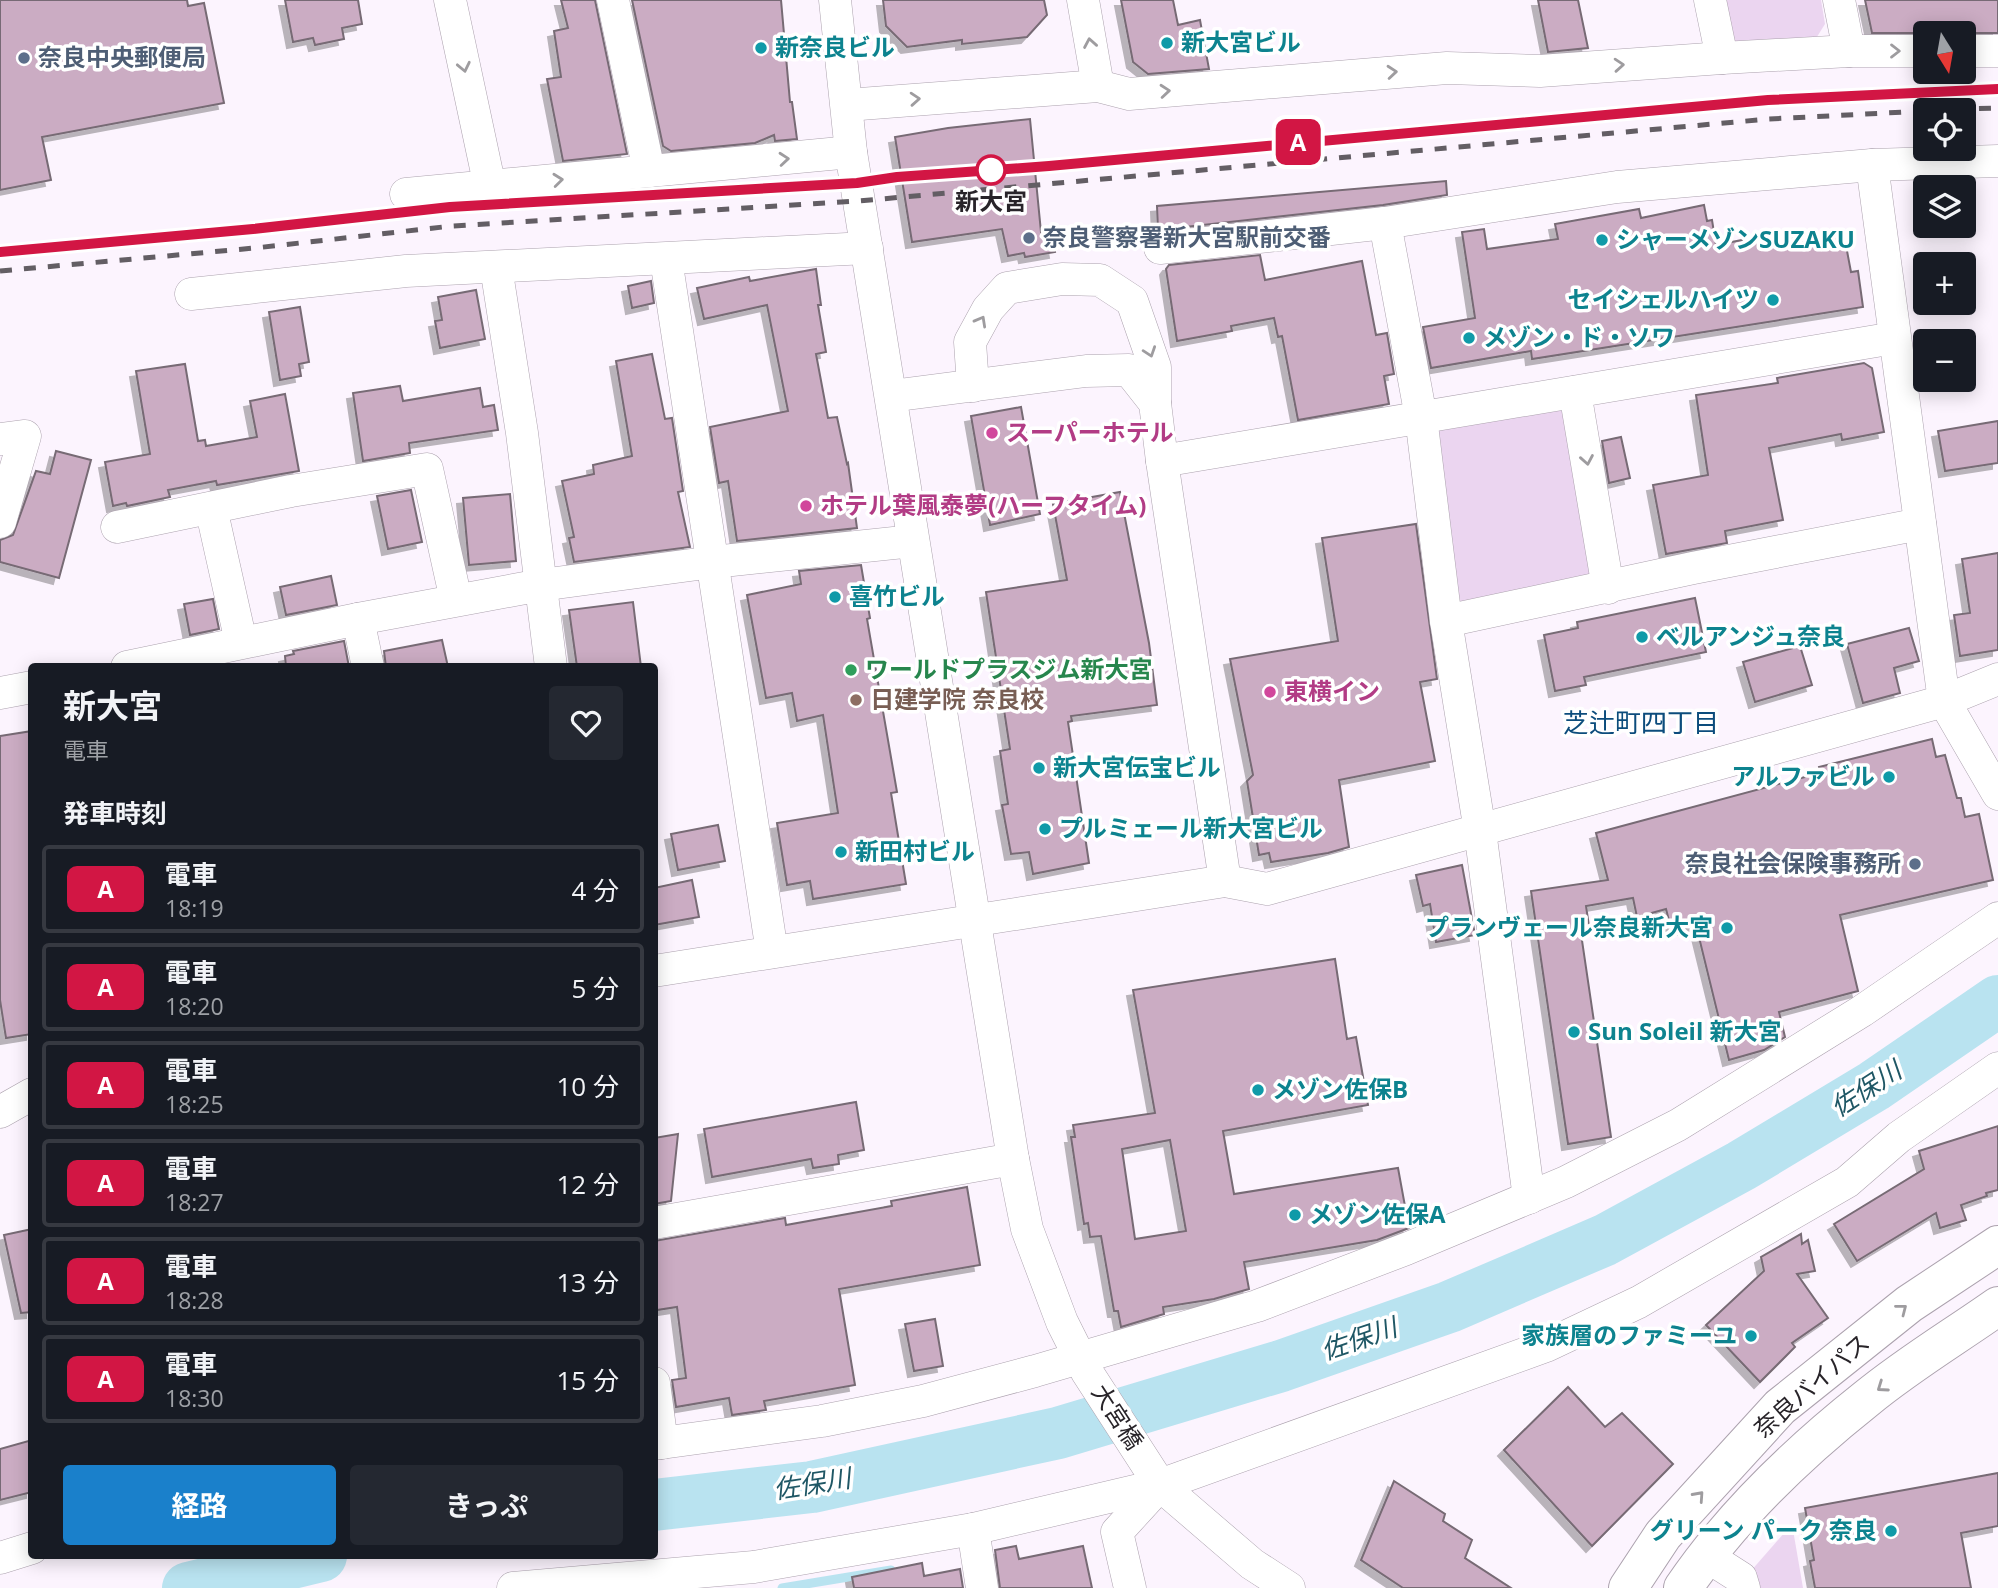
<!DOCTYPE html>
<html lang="ja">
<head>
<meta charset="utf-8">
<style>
  :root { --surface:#171b24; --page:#242831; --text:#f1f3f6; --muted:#9ea1a6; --line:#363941; --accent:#1a80cb }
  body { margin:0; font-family:"Open Sans","Noto Sans JP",sans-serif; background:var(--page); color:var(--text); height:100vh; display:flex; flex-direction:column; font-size:26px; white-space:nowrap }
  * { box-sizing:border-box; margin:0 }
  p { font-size:23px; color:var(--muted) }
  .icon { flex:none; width:38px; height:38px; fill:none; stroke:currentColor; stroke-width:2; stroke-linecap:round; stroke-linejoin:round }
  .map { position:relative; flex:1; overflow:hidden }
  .sheet { position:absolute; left:28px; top:663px; width:630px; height:896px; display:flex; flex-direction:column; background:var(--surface); border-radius:7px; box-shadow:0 4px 18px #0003 }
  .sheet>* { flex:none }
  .badge { padding:0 14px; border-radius:10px; font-size:24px; line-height:46px }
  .needle { width:46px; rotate:169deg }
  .fabs { position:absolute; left:1913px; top:21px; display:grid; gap:14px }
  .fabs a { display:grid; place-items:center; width:63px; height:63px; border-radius:7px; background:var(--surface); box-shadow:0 4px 18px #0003; font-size:35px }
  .map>.badge { position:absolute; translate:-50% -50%; box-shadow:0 0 0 4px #fff }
  h2 { padding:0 35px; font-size:26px; line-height:63px }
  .round { display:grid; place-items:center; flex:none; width:74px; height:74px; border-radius:7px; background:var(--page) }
  .headline { display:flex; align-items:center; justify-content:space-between; height:119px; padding:0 35px }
  h1 { font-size:33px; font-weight:700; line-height:52px }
  .primary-button { display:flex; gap:14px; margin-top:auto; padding:14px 35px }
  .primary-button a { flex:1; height:80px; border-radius:7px; background:var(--accent); color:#fff; font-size:28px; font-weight:700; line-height:80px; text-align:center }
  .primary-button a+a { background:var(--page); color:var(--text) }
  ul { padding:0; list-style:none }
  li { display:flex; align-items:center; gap:21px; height:88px; margin:0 14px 10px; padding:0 21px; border:4px solid var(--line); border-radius:7px }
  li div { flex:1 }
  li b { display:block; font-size:26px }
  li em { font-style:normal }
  li .badge { min-width:77px; font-weight:700; text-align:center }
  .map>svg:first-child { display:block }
  .green { fill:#ebd5f0 }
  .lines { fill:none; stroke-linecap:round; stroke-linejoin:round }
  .stream { stroke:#b9e3f0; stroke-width:9 }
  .river { stroke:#b9e3f0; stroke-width:52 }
  .building { fill:#cbacc3; stroke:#776b74; stroke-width:2; fill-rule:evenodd; filter:url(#shadow) }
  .minor-casing { stroke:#aca2ae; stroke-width:33 }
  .highway-casing { stroke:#aca2ae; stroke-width:40 }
  .minor { stroke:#fff; stroke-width:32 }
  .highway { stroke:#fff; stroke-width:38 }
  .rail { stroke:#635e64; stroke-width:5; stroke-dasharray:12 12; stroke-linecap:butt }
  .oneway { stroke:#9e9c9f }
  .line-casing { stroke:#fff; stroke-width:16 }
  .line { stroke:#d21644; stroke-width:10 }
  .culture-dot { fill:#0f9aa8; stroke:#fff; stroke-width:2.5 }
  .service-dot { fill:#5c6f8a; stroke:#fff; stroke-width:2.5 }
  .stop-dot { fill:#fff; stroke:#d21644; stroke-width:3.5 }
  .hotel-dot { fill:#d1479c; stroke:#fff; stroke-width:2.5 }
  .leisure-dot { fill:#2e9e5b; stroke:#fff; stroke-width:2.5 }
  .education-dot { fill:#8d6e63; stroke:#fff; stroke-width:2.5 }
  .labels { text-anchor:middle; stroke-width:7; stroke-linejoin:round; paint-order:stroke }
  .culture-label { font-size:24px; font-weight:bold; fill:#0d838f; stroke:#fff; text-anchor:start }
  .service-label { font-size:24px; font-weight:bold; fill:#4e5e75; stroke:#fff; text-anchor:start }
  .stop-label { font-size:24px; font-weight:bold; fill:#282429; stroke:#fff }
  .hotel-label { font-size:24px; font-weight:bold; fill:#b23c85; stroke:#fff; text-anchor:start }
  .leisure-label { font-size:24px; font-weight:bold; fill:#27864d; stroke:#fff; text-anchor:start }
  .education-label { font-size:24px; font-weight:bold; fill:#785e54; stroke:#fff; text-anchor:start }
  .street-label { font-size:24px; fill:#282429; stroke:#fff }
  .neighbourhood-label { font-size:26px; fill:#0c4c7c; stroke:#fff }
  .water-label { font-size:26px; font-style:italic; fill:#1f5765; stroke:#fff }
</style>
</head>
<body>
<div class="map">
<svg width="1998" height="1588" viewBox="0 0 1998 1588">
  <defs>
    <filter id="shadow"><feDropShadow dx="-6" dy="6" stdDeviation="0" flood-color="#0004"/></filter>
  </defs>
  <rect width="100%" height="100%" fill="#fcf4fe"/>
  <g class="green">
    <polygon points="1718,0 1821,0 1825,24 1815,40 1738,45 1725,34"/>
    <polygon points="1567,406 1594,583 1455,603 1428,439 1438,424"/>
    <polygon points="1792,1524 1803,1588 1736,1588"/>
  </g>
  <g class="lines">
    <polyline class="stream" points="782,1588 891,1570"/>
    <g class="river">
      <polyline points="654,1505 812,1487 1058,1433 1281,1366 1449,1307 1605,1240 1741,1166 1874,1086 1998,1001"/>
      <polyline points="188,1588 321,1556"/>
    </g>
  </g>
  <g class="building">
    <polygon points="0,0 187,0 188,6 204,3 224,103 42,137 51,180 0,190"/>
    <polygon points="285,0 358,0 362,24 342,28 344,39 315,45 313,38 293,42"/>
    <polygon points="561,0 595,0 627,154 563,161 547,79 561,77 554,31 568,28"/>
    <polygon points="632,0 781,0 790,102 792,102 797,139 775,141 774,135 755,143 671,151 663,146"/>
    <polygon points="883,0 1044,0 1047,15 1027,37 962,44 962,40 907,47 886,26"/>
    <polygon points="1121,0 1173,0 1178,25 1200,20 1209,69 1148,74 1133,62"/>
    <polygon points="1538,0 1578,0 1588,48 1548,52"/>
    <polygon points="1865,0 1998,0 1998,33 1872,33"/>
    <polygon points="1030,119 1041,232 1051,230 1055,252 1025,257 1024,253 1008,256 1002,229 912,242 895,137 948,128"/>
    <polygon points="1446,181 1447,195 1383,205 1158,230 1157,206"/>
    <polygon points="1704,205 1707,221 1712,220 1716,245 1793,230 1796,244 1844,235 1851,272 1858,271 1863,307 1532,359 1531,351 1431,368 1423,327 1475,318 1462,232 1484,229 1487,249 1558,239 1555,224 1639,209 1641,218"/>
    <polygon points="1260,255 1265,280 1362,261 1376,335 1387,333 1394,374 1384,376 1389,404 1298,420 1282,336 1278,337 1274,318 1231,326 1232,331 1177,341 1166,269 1169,265"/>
    <polygon points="816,269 821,305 818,305 826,352 816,354 828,418 837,417 847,464 848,463 857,528 737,541 728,481 719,483 710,427 788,411 767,305 704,319 697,288 749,277 750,281"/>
    <polygon points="651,281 654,303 632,308 628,286"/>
    <polygon points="476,290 485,339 440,348 435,321 442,320 438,297"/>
    <polygon points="300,307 309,362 299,364 301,376 280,380 269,312"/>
    <polygon points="652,354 665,419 672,418 683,491 678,492 690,547 574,562 569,538 574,537 562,481 594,474 593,465 632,456 616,361"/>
    <polygon points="1864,363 1872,368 1884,432 1842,440 1841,434 1769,448 1783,520 1725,531 1727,543 1666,554 1653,485 1708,475 1696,395 1778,383 1777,378"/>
    <polygon points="185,364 198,441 205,440 206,446 257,437 250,401 285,394 299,471 217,485 216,481 168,490 170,497 127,506 126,503 113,506 105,462 150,454 136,371"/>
    <polygon points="400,386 403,401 480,388 483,407 494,405 498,430 409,443 410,453 363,461 353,393"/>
    <polygon points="1021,407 1040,514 990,525 971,416"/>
    <polygon points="1998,421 1998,463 1945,471 1938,431"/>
    <polygon points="1621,437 1630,478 1609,483 1602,441"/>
    <polygon points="56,451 91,460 59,578 0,562 0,540 13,535 36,471 50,474"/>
    <polygon points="411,490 422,542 388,549 377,496"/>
    <polygon points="1120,492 1149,643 1157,705 1071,716 1072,721 1068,722 1089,863 1033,874 1029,852 1011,854 1002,805 1008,804 1000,751 1010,749 986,592 1067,580 1053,504"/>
    <polygon points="510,494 516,561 469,565 463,498"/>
    <polygon points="1416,524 1437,679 1420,682 1435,761 1339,780 1349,847 1328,853 1271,862 1269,853 1259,855 1247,781 1253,775 1230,659 1338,641 1322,538"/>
    <polygon points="1998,553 1998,650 1960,656 1954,615 1970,613 1962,559"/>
    <polygon points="861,565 870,618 867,619 897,792 891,793 906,884 813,899 810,881 787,885 777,823 838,813 823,715 797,721 792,693 766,698 747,595 801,584 799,571"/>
    <polygon points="331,576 337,605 286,615 280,587"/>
    <polygon points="1695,598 1706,652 1584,677 1586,685 1555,691 1544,635 1578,628 1577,622"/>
    <polygon points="213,599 219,629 190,635 184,604"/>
    <polygon points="633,602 641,667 577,667 569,610"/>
    <polygon points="1909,628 1919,661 1894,668 1900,693 1863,703 1847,644"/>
    <polygon points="442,640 448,667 386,667 384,651"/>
    <polygon points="344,641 349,667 286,667 285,656 294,654 293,651"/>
    <polygon points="1800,646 1812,685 1755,702 1743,662"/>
    <polygon points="32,731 32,1034 6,1038 0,1000 0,736"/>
    <polygon points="1932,739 1936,757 1945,755 1957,798 1961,798 1965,817 1979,814 1993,880 1840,915 1858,991 1779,1012 1785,1037 1764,1050 1729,1060 1696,925 1672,932 1666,909 1637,917 1633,898 1586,906 1589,926 1580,927 1611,1137 1568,1144 1531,891 1608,880 1596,833 1820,773 1819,767"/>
    <polygon points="718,825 725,861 678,870 671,834"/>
    <polygon points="1462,865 1475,935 1436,942 1430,904 1423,906 1416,875"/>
    <polygon points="692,880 699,917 654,925 654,888"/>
    <path d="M1335 959 1347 1039 1356 1037 1368 1105 1223 1131 1234 1194 1398 1168 1409 1228 1377 1240 1244 1262 1249 1289 1214 1299 1163 1307 1164 1314 1121 1327 1118 1311H1114L1101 1236 1090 1237 1088 1223 1084 1224 1071 1137H1075L1073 1125 1155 1113 1133 990ZM1170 1140 1186 1231 1135 1239 1122 1149Z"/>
    <polygon points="856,1102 864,1150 838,1155 839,1164 813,1168 811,1159 712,1177 704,1129"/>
    <polygon points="1998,1126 1998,1190 1986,1193 1987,1196 1961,1205 1966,1220 1940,1228 1936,1213 1857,1261 1834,1224 1924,1169 1919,1151"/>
    <polygon points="678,1134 671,1201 654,1204 654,1138"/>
    <polygon points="967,1187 980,1265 839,1289 855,1385 764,1401 766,1410 732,1415 729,1398 676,1407 672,1380 686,1378 677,1307 657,1310 654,1293 654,1241 785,1218 786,1225 892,1206 891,1201"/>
    <polygon points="32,1229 32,1312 21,1313 4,1235"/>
    <polygon points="1801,1234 1802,1244 1808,1240 1815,1271 1797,1274 1828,1318 1792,1343 1795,1347 1760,1382 1706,1325 1764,1271 1761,1257"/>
    <polygon points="935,1319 943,1366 914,1371 905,1324"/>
    <polygon points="1568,1387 1605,1427 1622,1413 1673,1464 1592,1546 1504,1450"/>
    <polygon points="32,1440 32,1492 0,1500 0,1449"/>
    <polygon points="1998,1473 1998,1526 1961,1533 1971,1588 1815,1588 1810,1561 1814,1560 1805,1508"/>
    <polygon points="1394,1481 1445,1514 1443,1521 1472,1540 1465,1558 1511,1588 1403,1588 1361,1560"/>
    <polygon points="1016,1546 1019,1559 1083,1546 1092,1588 1000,1588 995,1550"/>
    <polygon points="922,1563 924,1576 960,1569 963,1588 854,1588 852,1577"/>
  </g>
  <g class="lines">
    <g class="minor-casing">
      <g id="minor">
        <polyline points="450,0 490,187"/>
        <polyline points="613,0 649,171"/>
        <polyline points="835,0 851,152 1013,1159 1027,1229 1062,1322 1087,1372 1160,1485 1252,1564 1289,1588"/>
        <polyline points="1083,0 1098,86"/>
        <polyline points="1710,0 1722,58"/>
        <polyline points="1839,0 1849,51"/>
        <polyline points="1964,51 1998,51"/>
        <polyline points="847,105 1098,86 1129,94 1447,68 1540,71 1722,58 1849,51 1925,51"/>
        <polyline points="1872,165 1944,701 1998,794"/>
        <polyline points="406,194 851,152"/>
        <polyline points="1385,223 1421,417 1446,621 1480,831 1529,1198"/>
        <polyline points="1160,248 1385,223 1617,187 1872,165 1998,161"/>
        <polyline points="666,259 772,952"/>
        <polyline points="496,267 522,433 551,667"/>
        <polyline points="191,294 406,271 867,248"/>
        <polyline points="973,386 970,342 988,309 1007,288 1062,279 1100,280 1132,301 1155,367 1155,403"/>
        <polyline points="1575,392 1608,588"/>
        <polyline points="891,396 1086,371 1129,370 1155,403 1162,461 1894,338"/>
        <polyline points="0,439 25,436 0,522"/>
        <polyline points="1162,461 1225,881"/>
        <polyline points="211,508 241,642"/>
        <polyline points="117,527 291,491 427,469 456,600"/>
        <polyline points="358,619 368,667"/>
        <polyline points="1446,621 1693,568 1920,524"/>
        <polyline points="127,667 358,619 541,585 713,562 913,541"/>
        <polyline points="0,693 32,687"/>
        <polyline points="654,971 1225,881 1267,889 1944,701 1998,679"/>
        <polyline points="0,1112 32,1094"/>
        <polyline points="654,1223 1013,1159"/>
        <polyline points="654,1383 662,1443"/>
        <polyline points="654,1444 822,1421 923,1401 1035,1371 1257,1306 1406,1249 1566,1182 1678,1125 1862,1011 1998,918"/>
        <polyline points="973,1529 982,1588"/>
        <polyline points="1705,1555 1741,1578 1744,1588"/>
        <polyline points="0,1558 32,1548"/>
        <polyline points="513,1588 754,1567 973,1529 1160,1485 1546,1346 1639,1302 1847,1182 1899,1137 1998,1068"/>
        <polyline points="1130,1588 1117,1532 1160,1485"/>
      </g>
    </g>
    <g class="highway-casing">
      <g id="highway">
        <polyline points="1628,1588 1663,1535 1780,1407 1909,1304 1998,1245"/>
        <path d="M1683 1588C1732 1516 1798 1453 1866 1399 1907 1365 1954 1337 1998 1306"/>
      </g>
    </g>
    <use href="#minor" class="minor"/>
    <use href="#highway" class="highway"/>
    <g class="rail">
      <polyline points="1931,110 1998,108"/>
      <polyline points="0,252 253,229 450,207 857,183 1768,100 1998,89"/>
      <polyline points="0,271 255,248 452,226 859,201 1769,119 1925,111"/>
    </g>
  </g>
  <defs><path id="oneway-chevron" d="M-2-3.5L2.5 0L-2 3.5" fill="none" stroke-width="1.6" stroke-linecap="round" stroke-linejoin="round" transform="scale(1.75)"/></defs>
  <g class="oneway">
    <use href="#oneway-chevron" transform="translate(1090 43) rotate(-100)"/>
    <use href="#oneway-chevron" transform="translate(1895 51)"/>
    <use href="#oneway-chevron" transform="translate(1619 65) rotate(-4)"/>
    <use href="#oneway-chevron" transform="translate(464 67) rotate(78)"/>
    <use href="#oneway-chevron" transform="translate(1392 72) rotate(-5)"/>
    <use href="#oneway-chevron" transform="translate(1165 91) rotate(-5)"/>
    <use href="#oneway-chevron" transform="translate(915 99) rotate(-4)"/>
    <use href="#oneway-chevron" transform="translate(784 159) rotate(-5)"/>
    <use href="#oneway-chevron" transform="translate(558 180) rotate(-6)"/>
    <use href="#oneway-chevron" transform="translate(981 321) rotate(-61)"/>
    <use href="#oneway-chevron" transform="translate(1150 352) rotate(71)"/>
    <use href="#oneway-chevron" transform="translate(1587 460) rotate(80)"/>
    <use href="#oneway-chevron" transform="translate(1902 1309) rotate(-38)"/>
    <use href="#oneway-chevron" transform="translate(1882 1387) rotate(145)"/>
    <use href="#oneway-chevron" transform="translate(1699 1496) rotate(-48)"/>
  </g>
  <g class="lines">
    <g class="line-casing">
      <polyline id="line" points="0,252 253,229 450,207 857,183 897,177 1049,166 1768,100 1998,89"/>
    </g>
    <use href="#line" class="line"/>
  </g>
  <g class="culture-dot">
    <circle cx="1167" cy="43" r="7"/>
    <circle cx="761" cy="48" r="7"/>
    <circle cx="1602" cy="240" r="7"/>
    <circle cx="1773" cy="300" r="7"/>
    <circle cx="1469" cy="338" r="7"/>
    <circle cx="835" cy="597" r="7"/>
    <circle cx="1642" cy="637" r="7"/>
    <circle cx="1039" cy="768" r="7"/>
    <circle cx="1889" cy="777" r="7"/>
    <circle cx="1045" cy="829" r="7"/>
    <circle cx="841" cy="852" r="7"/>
    <circle cx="1727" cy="928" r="7"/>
    <circle cx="1574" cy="1032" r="7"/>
    <circle cx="1258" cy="1090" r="7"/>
    <circle cx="1295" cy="1215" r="7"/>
    <circle cx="1751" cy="1336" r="7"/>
    <circle cx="1891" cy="1531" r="7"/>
  </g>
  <g class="service-dot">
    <circle cx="24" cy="58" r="7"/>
    <circle cx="1029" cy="238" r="7"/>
    <circle cx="1915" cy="864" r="7"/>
  </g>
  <circle class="stop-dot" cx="991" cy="170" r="14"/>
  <g class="hotel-dot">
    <circle cx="992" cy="433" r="7"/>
    <circle cx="806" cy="506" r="7"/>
    <circle cx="1270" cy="692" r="7"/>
  </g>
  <circle class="leisure-dot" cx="851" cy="670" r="7"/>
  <circle class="education-dot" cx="856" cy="700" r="7"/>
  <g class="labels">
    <g class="culture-label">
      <text x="1181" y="51">新大宮ビル</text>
      <text x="775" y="56">新奈良ビル</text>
      <text x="1616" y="248">シャーメゾンSUZAKU</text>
      <text x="1759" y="308" text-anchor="end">セイシェルハイツ</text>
      <text x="1483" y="346">メゾン・ド・ソワ</text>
      <text x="849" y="605">喜竹ビル</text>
      <text x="1656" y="645">ベルアンジュ奈良</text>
      <text x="1053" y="776">新大宮伝宝ビル</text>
      <text x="1875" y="785" text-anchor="end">アルファビル</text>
      <text x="1059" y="837">プルミェール新大宮ビル</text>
      <text x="855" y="860">新田村ビル</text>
      <text x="1713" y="936" text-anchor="end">プランヴェール奈良新大宮</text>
      <text x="1588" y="1040">Sun Soleil 新大宮</text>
      <text x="1272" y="1098">メゾン佐保B</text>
      <text x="1309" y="1223">メゾン佐保A</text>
      <text x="1737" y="1344" text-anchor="end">家族層のファミーユ</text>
      <text x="1877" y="1539" text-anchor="end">グリーン パーク 奈良</text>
    </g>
    <g class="service-label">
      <text x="38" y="66">奈良中央郵便局</text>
      <text x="1043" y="246">奈良警察署新大宮駅前交番</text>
      <text x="1901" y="872" text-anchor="end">奈良社会保険事務所</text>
    </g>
    <g class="stop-label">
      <text x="991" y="210">新大宮</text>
    </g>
    <g class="hotel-label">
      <text x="1006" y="441">スーパーホテル</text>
      <text x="820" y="514">ホテル葉風泰夢(ハーフタイム)</text>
      <text x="1284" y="700">東横イン</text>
    </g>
    <g class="leisure-label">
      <text x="865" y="678">ワールドプラスジム新大宮</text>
    </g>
    <g class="education-label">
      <text x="870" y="708">日建学院 奈良校</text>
    </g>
    <g class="street-label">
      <text transform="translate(1812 1386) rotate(-41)" y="8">奈良バイパス</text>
      <text transform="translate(1117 1417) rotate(57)" y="8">大宮橋</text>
    </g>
    <g class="neighbourhood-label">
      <text x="1641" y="732">芝辻町四丁目</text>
    </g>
    <g class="water-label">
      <text transform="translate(1866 1089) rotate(-33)" y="9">佐保川</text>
      <text transform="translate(1359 1339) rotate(-19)" y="9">佐保川</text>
      <text transform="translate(812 1484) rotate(-9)" y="9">佐保川</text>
    </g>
  </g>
</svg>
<div class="fabs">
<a><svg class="needle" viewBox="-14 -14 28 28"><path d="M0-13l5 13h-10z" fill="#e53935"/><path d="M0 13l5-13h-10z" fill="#9ea1a6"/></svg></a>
<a><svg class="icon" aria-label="locate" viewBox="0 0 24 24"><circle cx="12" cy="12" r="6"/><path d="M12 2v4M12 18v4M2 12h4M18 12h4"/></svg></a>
<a><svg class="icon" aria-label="layers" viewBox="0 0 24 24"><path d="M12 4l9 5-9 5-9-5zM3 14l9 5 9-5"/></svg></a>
<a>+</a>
<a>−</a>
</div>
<b class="badge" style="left:1298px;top:142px;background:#d21644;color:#fff">A</b>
<section class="sheet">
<div class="headline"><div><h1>新大宮</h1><p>電車</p></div><a class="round"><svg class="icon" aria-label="heart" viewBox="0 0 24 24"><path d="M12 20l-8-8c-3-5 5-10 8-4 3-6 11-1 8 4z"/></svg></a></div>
<h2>発車時刻</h2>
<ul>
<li><span class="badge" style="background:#d21644;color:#fff">A</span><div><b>電車</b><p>18:19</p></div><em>4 分</em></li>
<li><span class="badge" style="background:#d21644;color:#fff">A</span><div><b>電車</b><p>18:20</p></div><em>5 分</em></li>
<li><span class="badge" style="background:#d21644;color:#fff">A</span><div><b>電車</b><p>18:25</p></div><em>10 分</em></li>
<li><span class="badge" style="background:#d21644;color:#fff">A</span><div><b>電車</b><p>18:27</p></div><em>12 分</em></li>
<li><span class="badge" style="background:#d21644;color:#fff">A</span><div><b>電車</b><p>18:28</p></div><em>13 分</em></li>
<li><span class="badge" style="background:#d21644;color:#fff">A</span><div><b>電車</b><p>18:30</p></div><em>15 分</em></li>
</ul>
<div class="primary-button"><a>経路</a><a>きっぷ</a></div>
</section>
</div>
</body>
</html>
